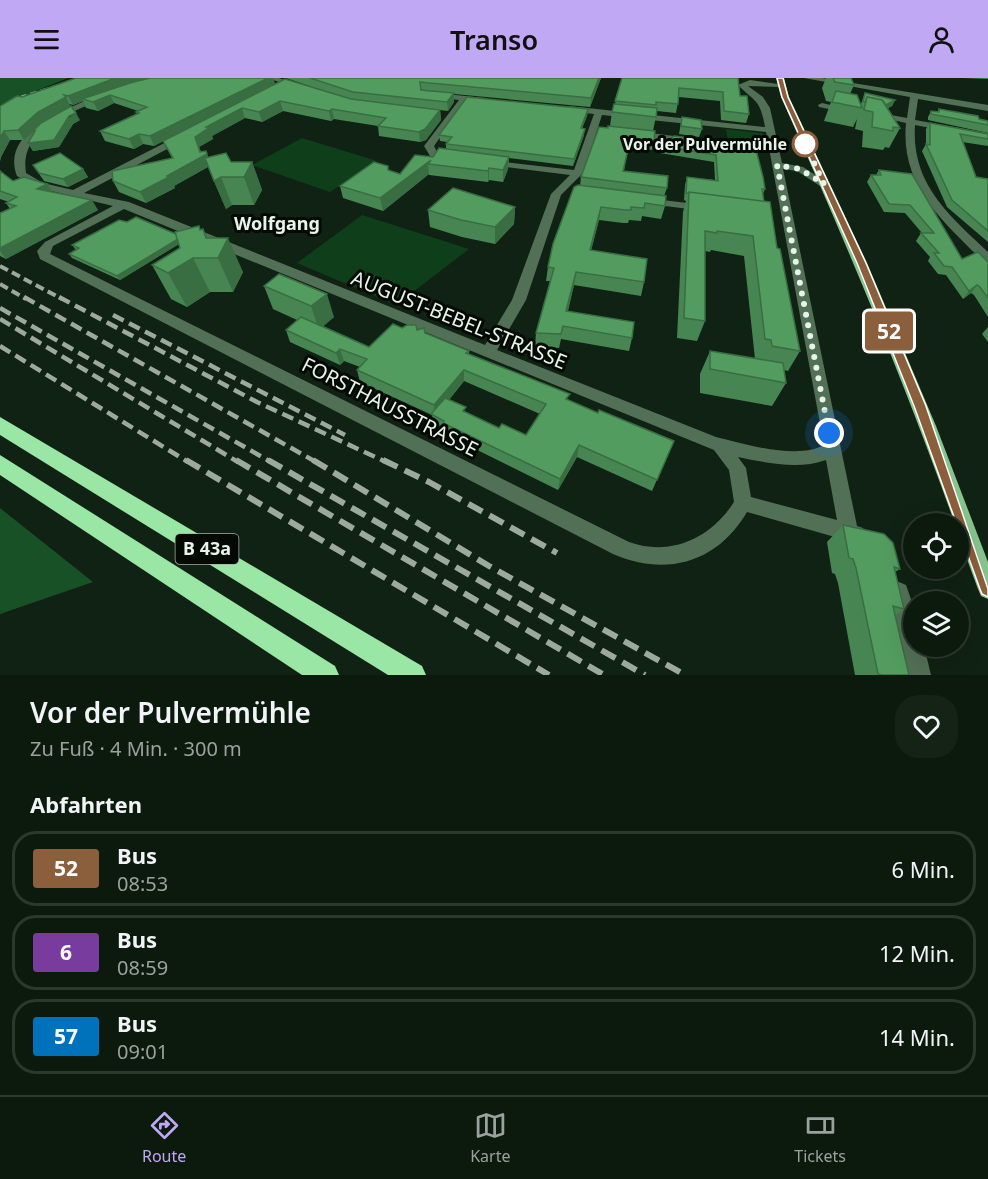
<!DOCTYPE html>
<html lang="de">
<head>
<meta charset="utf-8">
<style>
  :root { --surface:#0c1a0e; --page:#152317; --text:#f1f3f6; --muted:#9aa19e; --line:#2c382e; --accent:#c0a8f4 }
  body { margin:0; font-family:"Noto Sans",sans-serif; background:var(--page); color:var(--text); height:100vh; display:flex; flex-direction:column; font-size:22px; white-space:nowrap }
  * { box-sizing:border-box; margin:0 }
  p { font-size:20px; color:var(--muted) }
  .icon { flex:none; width:33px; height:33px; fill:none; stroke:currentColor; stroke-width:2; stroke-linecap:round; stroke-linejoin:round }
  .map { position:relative; height:597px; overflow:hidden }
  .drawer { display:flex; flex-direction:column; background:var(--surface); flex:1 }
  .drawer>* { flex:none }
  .badge { padding:0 12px; border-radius:4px; font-size:21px; line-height:39px }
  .tools { position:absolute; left:903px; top:435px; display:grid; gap:12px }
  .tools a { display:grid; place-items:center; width:66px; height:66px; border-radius:50%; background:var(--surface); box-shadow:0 6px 24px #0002,0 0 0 2px var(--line); font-size:30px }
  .you { position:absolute; width:30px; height:30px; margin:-15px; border:4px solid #fff; border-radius:50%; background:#1a73e8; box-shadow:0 0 0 9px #1a73e833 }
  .map>.badge { position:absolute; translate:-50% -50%; box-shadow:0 0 0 3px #fff }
  h2 { padding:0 30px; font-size:22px; line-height:54px }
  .round { display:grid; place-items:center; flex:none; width:63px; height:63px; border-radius:24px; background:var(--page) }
  .head { display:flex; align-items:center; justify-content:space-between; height:102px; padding:0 30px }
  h1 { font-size:28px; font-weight:600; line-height:45px }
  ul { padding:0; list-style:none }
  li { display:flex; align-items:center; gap:18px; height:75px; margin:0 12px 9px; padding:0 18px; border:3px solid var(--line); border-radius:24px }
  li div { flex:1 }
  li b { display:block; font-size:22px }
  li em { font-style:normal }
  li .badge { min-width:66px; font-weight:700; text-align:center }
  header { display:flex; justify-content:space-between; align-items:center; height:78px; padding:0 30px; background:var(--accent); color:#111; font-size:27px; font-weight:600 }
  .tab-bar { display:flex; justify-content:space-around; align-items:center; height:84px; border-top:2px solid var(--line); background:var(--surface); font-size:16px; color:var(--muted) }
  .tab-bar a { display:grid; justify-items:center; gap:3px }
  .tab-bar .current { color:var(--accent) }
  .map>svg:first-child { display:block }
  .green { fill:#0e3f1a }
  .forest { fill:#185125 }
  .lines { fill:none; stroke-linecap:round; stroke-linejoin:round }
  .minor { fill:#527056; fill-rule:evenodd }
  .major { fill:#86c48e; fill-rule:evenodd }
  .highway { fill:#9ae6a5; fill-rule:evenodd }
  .rail-far3 { stroke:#9caa9e; stroke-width:2; stroke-dasharray:7 4; stroke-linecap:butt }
  .rail-far2 { stroke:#9caa9e; stroke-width:4; stroke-dasharray:9 4.5; stroke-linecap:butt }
  .rail-far1 { stroke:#9caa9e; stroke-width:4.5; stroke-dasharray:12 6; stroke-linecap:butt }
  .rail { stroke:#9caa9e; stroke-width:6; stroke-dasharray:16 8; stroke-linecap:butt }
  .wall { fill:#478652; fill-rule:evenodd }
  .shaded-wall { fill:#396d42 }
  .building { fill:#529c5f; stroke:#396d42; stroke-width:1.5 }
  .line { fill:#8b5e3c; stroke:#fff; stroke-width:1.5 }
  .walk { stroke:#e8f4e9; stroke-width:6; stroke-dasharray:0 10.8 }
  .stop-dot { fill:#fff; stroke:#8b5e3c; stroke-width:3 }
  .labels { text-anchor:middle; stroke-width:6; stroke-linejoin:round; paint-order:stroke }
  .far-stop-label { font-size:16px; font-weight:bold; fill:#e8f4e9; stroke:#040904; text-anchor:end }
  .far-quarter-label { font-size:18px; font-weight:bold; fill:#e8f4e9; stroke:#040904 }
  .shield { fill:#040904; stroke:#a4aea4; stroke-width:1.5 }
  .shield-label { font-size:18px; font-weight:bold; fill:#e8f4e9 }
  .street-label { font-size:20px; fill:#e8f4e9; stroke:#040904 }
</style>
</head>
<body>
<header><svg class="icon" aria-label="menu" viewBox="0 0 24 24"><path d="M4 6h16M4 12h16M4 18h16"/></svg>Transo<svg class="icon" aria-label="person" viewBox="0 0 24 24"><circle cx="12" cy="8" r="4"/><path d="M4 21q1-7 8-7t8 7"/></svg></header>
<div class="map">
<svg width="988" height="597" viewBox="0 0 988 597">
  <rect width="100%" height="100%" fill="#102213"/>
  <g class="green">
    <polygon points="726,51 762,55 765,57 767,68 728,63"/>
    <polygon points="302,60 377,83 330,114 252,87"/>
    <polygon points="362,137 469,171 396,227 297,185"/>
  </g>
  <g class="forest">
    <polygon points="0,0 68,0 0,27"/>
    <polygon points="0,430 93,504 0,536"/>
  </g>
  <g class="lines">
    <g class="minor">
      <polygon points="267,0 279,0 304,9 300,11"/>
      <path d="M804 0H822L988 27V33L918 21 915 42 988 55V61L915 47C911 106 949 137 988 174V185L984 184C943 143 900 108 906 45L871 37 875 34 907 40 910 19Z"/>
      <path d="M750 2 785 7 781 9 748 8 763 19 770 30 782 85 803 89 829 106 820 108 797 93 783 91 857 448 863 450 865 456 863 462 856 465 747 434C717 485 666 499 613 476L40 181 37 173 45 164 113 128 35 109 17 98C2 60 50 37 78 26 86 22 96 17 105 17V21C71 34 19 50 26 95L43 105 73 112 180 57H186V61L84 115 129 124 485 267 512 222 551 116 570 97 489 87 484 84 486 82 574 92 594 36 566 33 565 31 569 28 765 49C760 21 756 25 738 7ZM602 37 766 54 824 367C798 382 744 366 716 359L497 272 526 222 561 117 583 95ZM124 131 714 372 729 392 734 424C711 460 671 479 629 464L50 176 53 168ZM738 379C767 385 798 392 826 382L837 442 751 419 746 390Z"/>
      <polygon points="435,15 486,20 490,22 486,24 466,23 434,68 437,74 456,77 456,81 430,78 424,68 459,22 432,19 432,15"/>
      <polygon points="822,25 852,32 848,35 819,29 818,27"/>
      <polygon points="634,53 690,60 695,63 690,66 631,58 629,56"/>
      <polygon points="645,120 705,127 710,130 705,133 641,125 640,123"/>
      <polygon points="899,504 906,507 914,530 914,568 924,568 931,597 909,597 889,514 892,507"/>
    </g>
    <path class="major" d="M776 0H784L789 19 867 185 936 348 988 484V521L981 518 978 511 958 457V446H955C903 300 844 160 781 19Z"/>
    <g class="highway">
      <polygon points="0,339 422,588 426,597 388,597 0,357"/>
      <polygon points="0,377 335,588 339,597 302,597 0,397"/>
    </g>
    <polyline class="rail-far3" points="0,29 23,18 81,0"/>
    <g class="rail-far2">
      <polyline points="0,188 62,221"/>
      <polyline points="0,206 26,221"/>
    </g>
    <g class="rail-far1">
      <polyline points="24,219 316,384"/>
      <polyline points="59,219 257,324 386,384"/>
      <polyline points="0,230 271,384"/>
      <polyline points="113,237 345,357"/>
      <polyline points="0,241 238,384"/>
      <polyline points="0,268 188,384"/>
    </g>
    <g class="rail">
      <polyline points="186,382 549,597"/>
      <polyline points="236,382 604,597"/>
      <polyline points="268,382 645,597"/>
      <polyline points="313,382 489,488 685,597"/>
      <polyline points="383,382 429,404 557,475"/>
    </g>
  </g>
  <g class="wall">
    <polygon points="273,0 275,6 342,19 286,0 601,0 590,29 454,16 454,24 448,33 440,32 441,42 426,62 420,64 379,58 378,48 334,41 331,43 283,33 262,44 245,40 212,58 213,61 199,69 201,74 206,73 208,79 231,84 252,84 262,112 254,127 232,127 226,131 208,89 174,108 175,110 146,125 119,114 113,103 172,80 163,63 154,68 143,66 134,71 105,63 100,53 137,36 136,34 138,33 114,25 98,33 86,30 83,23 73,27 69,26 70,28 42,45 80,42 73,46 59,69 33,73 28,65 33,56 32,54 24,62 10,62 1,79 0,83 0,28 22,19"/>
    <polygon points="622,0 738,0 740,18 749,36 746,45 721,42 720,23 679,19 676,35 657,33 653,53 654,63 652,72 632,70 631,73 628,72 624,93 667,110 664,118 665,128 661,141 642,138 641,143 629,142 628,145 623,145 599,142 591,172 644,204 641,218 574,207 568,233 632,260 629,273 561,261 559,270 535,268 536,255 551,203 546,203 548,189 580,108 581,99 610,48 612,34 615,26"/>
    <polygon points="826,0 851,0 854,7 850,16 861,26 865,15 895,22 892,28 888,30 900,50 889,70 885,69 883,72 862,69 863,53 855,51 857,41 853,49 824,43 831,24 826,23 822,10"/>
    <polygon points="962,0 988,0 988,1"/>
    <polygon points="588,31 587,38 582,50 584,57 573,88 509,80 508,91 503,104 489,102 488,104 429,97 429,96 383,133 343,120 340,108 389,93 400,96 446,71 446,66 447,64 440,63 439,57"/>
    <polygon points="939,31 988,43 988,55 928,42 928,39 931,33 937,34"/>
    <polygon points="682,39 702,51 699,59 679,56"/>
    <polygon points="930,45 988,56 988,68 962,64 976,99 988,101 988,164 947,129 922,73 926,66 926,51"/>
    <polygon points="662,68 755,68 765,111 763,116 764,124 777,170 800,273 788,293 784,292 786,305 772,328 700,315 700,296 710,273 755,281 744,178 711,172 710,174 705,173 705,243 697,263 677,260 683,134 686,123 684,122 685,107 687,99 715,102 714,84 660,75"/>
    <polygon points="33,87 83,91 88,99 68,109 44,103"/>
    <polygon points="0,92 1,94 13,103 52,114 98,132 6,181 0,178 0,135 10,131 6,125 9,124 0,121"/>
    <polygon points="879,92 962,181 988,184 988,239 974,217 971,215 963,221 946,197 938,196 928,183 930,179 916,163 921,155 922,155 905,135 884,134 867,104 871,97 876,97"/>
    <polygon points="515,129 514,146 495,166 462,159 430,149 428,132"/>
    <polygon points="201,152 207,160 243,194 233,214 210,214 187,229 171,221 152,187 180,170 179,166 120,202 72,180 69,176 76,172 72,167 176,156"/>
    <path d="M279 196 334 239 323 248 369 269 402 250 417 252 469 273V276L569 322 598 335 674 363 652 413 577 379 558 412 445 356 444 354 433 348 432 337 360 304 357 292 360 289 344 283 340 287 290 264 286 252 297 242 273 231 264 208ZM464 303 540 336 526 357 499 350 466 334 449 322Z"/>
    <polygon points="988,249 988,264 982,256"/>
    <polygon points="843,447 900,491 895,494 904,531 895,537 909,597 855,597 838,505 835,496 832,495 827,464"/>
  </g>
  <g class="shaded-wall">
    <polygon points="115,0 150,0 82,21 83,23 73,27 68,18"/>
    <polygon points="268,0 273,0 275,6 154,68 150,58"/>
    <polygon points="599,0 601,0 590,29 591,20"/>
    <polygon points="454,15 454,24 448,33 447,24"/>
    <polygon points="110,17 114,25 98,33 93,24"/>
    <polygon points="66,19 70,28 44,43 24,62 18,52 38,34"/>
    <polygon points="895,22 892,28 883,33 886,27"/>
    <polygon points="280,23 283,33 262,44 259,34"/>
    <polygon points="242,30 245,40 212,58 213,61 199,69 203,79 207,76 211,87 174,108 175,110 146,125 140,114 167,98 195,59 206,49"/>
    <polygon points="332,31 334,41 331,43 329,33"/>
    <polygon points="588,31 587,38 580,56 581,50"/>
    <polygon points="440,32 441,42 426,62 420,64 419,54"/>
    <polygon points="76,35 80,42 73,46 59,69 33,73 28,65"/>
    <polygon points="585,51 584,57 573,88 574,81"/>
    <polygon points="4,53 10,62 1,79 0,83 0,60"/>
    <polygon points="139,56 143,66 134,71 129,61"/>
    <polygon points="509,79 508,91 503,104 503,92"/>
    <polygon points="431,82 428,86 429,96 383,133 380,120"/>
    <polygon points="252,84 262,112 254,127 244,99"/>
    <polygon points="489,90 489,102 488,104 488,93"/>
    <polygon points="83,91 88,99 68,109 63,101"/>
    <polygon points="221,99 232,127 226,131 214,103"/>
    <polygon points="47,106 54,116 37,111"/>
    <polygon points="92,122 98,132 6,181 0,173 0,170"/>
    <polygon points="515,129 514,146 495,166 495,149"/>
    <polygon points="601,129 599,142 588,185 590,172"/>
    <polygon points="182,159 184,163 120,202 117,198"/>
    <polygon points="228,160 243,194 233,214 218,180"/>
    <polygon points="193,180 210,214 187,229 168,195"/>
    <polygon points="576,194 574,207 564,246 566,233"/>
    <polygon points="977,207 971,215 963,221 969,213"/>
    <polygon points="327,216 334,239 319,252 311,228"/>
    <polygon points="340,271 344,283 340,287 336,275"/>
    <polygon points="464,292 464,303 435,339 434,327"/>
    <polygon points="579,367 577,379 558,412 560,401"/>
  </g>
  <g class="building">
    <polygon points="76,0 115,0 68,18 64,17 66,19 38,34 18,52 4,53 0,60 0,28 17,18 22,19"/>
    <polygon points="150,0 268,0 150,58 139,56 129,61 100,53 139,35 136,34 147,29 110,17 93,24 82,21 130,5"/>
    <polygon points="310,0 599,0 591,20 420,4 421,12 454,15 447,24 353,14"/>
    <polygon points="622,0 738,0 740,18 747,18 749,36 724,33 723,14 679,10 678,26 656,24 656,27 615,23"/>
    <polygon points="833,0 851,0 854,7 835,4"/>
    <polygon points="285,1 351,21 440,32 425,51 419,54 378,48 386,40 332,31 329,33 280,23 259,34 242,30 206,49 209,50 195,59 200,74 206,73 207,76 167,98 169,99 140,114 113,103 112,93 173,80 163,63"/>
    <polygon points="836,13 857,17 862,30 832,24"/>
    <polygon points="865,15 895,22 886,27 882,22 867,19 865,24 863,23"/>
    <polygon points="467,19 588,31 581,50 585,51 574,81 446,66 452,59 439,57"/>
    <polygon points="867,19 882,22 900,50 893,49 893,53 872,49 873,34 864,32"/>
    <polygon points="614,26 657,30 656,39 612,34"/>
    <polygon points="71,28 76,35 69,38 54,62 28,65 35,53 32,54 41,45"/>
    <polygon points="939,31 978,38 979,41 988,43 988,47 931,36 931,33 939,34"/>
    <polygon points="682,39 701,42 702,51 681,48"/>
    <polygon points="930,45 988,56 988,61 960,56 976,99 988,101 988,153 952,122 926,66 930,67"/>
    <polygon points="608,48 655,53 654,63 633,60 633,63 630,63 623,93 668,98 667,110 581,99 599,49 608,50"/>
    <polygon points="674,58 755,68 763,99 765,111 762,111 764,124 686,115 687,99 718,103 716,77 662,68"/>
    <polygon points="439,70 509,79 503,92 489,90 488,93 428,86 431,82 380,120 340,108 374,84 388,88 388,92 400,96 415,77 433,79"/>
    <polygon points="60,75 83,91 63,101 39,95 33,87"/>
    <polygon points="226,75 231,84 252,84 244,99 221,99 214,103 205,80"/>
    <polygon points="879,92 912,96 962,181 978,174 988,184 988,220 980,209 977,207 969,213 952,189 944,188 934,175 939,175 921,155 934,155 910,127 889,126 871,97 881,97"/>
    <polygon points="0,93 13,103 24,99 47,106 37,111 92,122 0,170 0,135 16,128 6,125 17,119 0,113"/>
    <polygon points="578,107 666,118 665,128 645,125 644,130 631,129 631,132 625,132 601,129 590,172 647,181 644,204 576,194 566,233 634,244 632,260 563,248 561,256 536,255 554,190 548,189 553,166 574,109"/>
    <polygon points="453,110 515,129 495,149 461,142 428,132"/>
    <polygon points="689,114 770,124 777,170 780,171 800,273 772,268 771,262 765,261 753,158 717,153 717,155 705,153 705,243 684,240"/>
    <polygon points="136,139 176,156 178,161 117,198 69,176 79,170 72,167 119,142 127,144"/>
    <polygon points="199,148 200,152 203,151 206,160 228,160 218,180 193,180 168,195 152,187 180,170 175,154"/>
    <polygon points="279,196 327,216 311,228 264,208"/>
    <polygon points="301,239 369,269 393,246 402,250 407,247 416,247 417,252 424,250 425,255 469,273 466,275 570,316 566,321 598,335 599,332 674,363 657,402 579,367 560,401 443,345 444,343 431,336 445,320 466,329 463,333 499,350 502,346 526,357 546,326 464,292 434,327 357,292 367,281 340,271 336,275 286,252"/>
    <polygon points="710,273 783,285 786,305 710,291"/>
    <polygon points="843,447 884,456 893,465 900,491 894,489 904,531 893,528 909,597 882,597 878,596 856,490 853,481 849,480"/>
  </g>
  <polygon class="line" points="777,0 783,0 788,19 866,185 926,328 988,511 988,519 982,516 980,511 914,328 857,185 782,19"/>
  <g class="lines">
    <polyline class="walk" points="805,66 824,106 800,91 777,87 829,355"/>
  </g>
  <circle class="stop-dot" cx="805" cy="66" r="12"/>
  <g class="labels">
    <g class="far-stop-label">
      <text x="787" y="72">Vor der Pulvermühle</text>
    </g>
    <g class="far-quarter-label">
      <text x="277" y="152">Wolfgang</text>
    </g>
    <rect class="shield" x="175.5" y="456" width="63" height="30" rx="4.5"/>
    <g class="shield-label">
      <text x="207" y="477">B 43a</text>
    </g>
    <g class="street-label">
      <text transform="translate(459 242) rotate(22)" y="7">AUGUST-BEBEL-STRASSE</text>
      <text transform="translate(390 329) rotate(27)" y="7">FORSTHAUSSTRASSE</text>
    </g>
  </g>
</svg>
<div class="tools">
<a><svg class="icon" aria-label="locate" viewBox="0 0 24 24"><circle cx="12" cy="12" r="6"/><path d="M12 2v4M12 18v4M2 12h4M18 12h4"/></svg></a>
<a><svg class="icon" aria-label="layers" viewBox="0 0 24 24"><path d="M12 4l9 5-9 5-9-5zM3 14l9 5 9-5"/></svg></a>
</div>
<div class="you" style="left:829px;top:355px"></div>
<b class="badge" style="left:889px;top:253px;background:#8b5e3c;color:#fff">52</b>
</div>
<section class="drawer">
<div class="head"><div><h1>Vor der Pulvermühle</h1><p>Zu Fuß · 4 Min. · 300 m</p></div><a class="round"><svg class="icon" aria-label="heart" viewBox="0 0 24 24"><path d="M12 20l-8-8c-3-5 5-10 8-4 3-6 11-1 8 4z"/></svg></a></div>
<h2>Abfahrten</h2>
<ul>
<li><span class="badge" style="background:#8b5e3c;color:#fff">52</span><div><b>Bus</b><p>08:53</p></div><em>6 Min.</em></li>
<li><span class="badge" style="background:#783c9f;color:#fff">6</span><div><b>Bus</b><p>08:59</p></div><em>12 Min.</em></li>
<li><span class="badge" style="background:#0072bc;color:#fff">57</span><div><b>Bus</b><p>09:01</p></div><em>14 Min.</em></li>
</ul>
</section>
<nav class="tab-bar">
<a class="current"><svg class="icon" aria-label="directions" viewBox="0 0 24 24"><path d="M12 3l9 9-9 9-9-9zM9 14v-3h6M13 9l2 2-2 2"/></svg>Route</a>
<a><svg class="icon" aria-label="map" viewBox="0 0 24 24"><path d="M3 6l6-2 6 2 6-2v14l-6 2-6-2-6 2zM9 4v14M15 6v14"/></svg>Karte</a>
<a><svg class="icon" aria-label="tickets" viewBox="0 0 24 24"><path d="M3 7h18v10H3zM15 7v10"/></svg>Tickets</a>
</nav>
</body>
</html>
